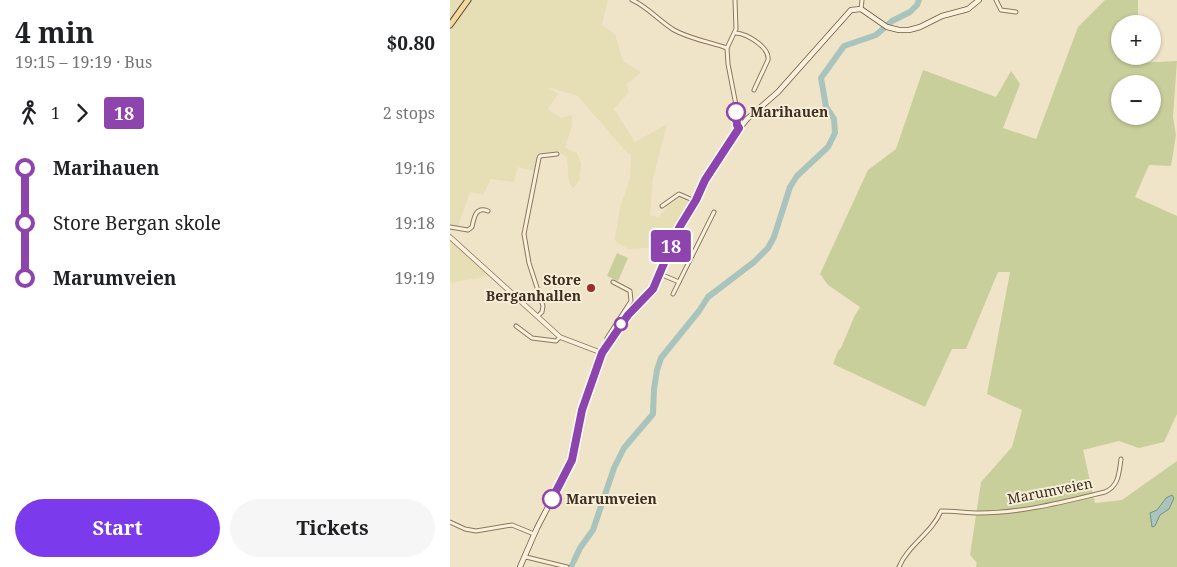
<!DOCTYPE html>
<html lang="en">
<head>
<meta charset="utf-8">
<style>
  :root { --surface:#fff; --page:#f6f6f6; --text:#202124; --muted:#757577; --accent:#7c3aed }
  body { margin:0; font-family:"Noto Serif",serif; background:var(--page); color:var(--text); height:100vh; display:flex; flex-direction:column; font-size:19px; white-space:nowrap }
  * { box-sizing:border-box; margin:0 }
  p { font-size:16px; color:var(--muted) }
  .icon { flex:none; width:28px; height:28px; fill:none; stroke:currentColor; stroke-width:2; stroke-linecap:round; stroke-linejoin:round }
  .map { position:relative; flex:1; overflow:hidden }
  .sheet { display:flex; flex-direction:column; background:var(--surface); width:450px }
  .sheet>* { flex:none }
  .badge { padding:0 10px; border-radius:4px; font-size:18px; line-height:32px }
  .buttons { position:absolute; left:661px; top:15px; display:grid; gap:10px }
  .buttons a { display:grid; place-items:center; width:50px; height:50px; border-radius:50%; background:var(--surface); box-shadow:0 1px 4px #0004; font-size:25px }
  .map>.badge { position:absolute; translate:-50% -50%; box-shadow:0 0 0 2px #fff }
  .legs { display:flex; align-items:center; gap:8px; height:55px; padding:0 15px; font-size:16px }
  .legs p { margin-inline-start:auto }
  .summary { display:flex; align-items:center; justify-content:space-between; height:85px; padding:0 15px }
  h1 { font-size:28px; font-weight:700; line-height:38px }
  .cta { display:flex; gap:10px; margin-top:auto; padding:10px 15px }
  .cta a { flex:1; height:58px; border-radius:30px; background:var(--accent); color:#fff; font-size:20px; font-weight:700; line-height:58px; text-align:center }
  .cta a+a { background:var(--page); color:var(--text) }
  ul { padding:0 15px; list-style:none }
  li { display:flex; align-items:center; gap:18px; height:55px; font-size:19px }
  li i { display:grid; place-items:center; width:8px; height:100%; margin:0 6px; background:currentColor }
  li i::after { content:''; width:12px; height:12px; margin:-6px; border:4px solid; border-radius:50%; background:var(--surface) }
  li p { margin-inline-start:auto }
  li:first-child i { background:linear-gradient(#0000 50%,currentColor 0) }
  li:last-child i { background:linear-gradient(currentColor 50%,#0000 0) }
  main { display:flex; flex:1; min-height:0 }
  .map>svg:first-child { display:block }
  .farmland { fill:#e6deb5 }
  .green { fill:#c9cf9b; fill-rule:evenodd }
  .water { fill:#a9c4bc; stroke:#6f938a }
  .lines { fill:none; stroke-linecap:round; stroke-linejoin:round }
  .river { stroke:#a9c4bc; stroke-width:6 }
  .minor-casing { stroke:#8d765c; stroke-width:5 }
  .tertiary-casing { stroke:#8d765c; stroke-width:5.5 }
  .secondary-casing { stroke:#6f573f; stroke-width:6 }
  .primary-casing { stroke:#5b4430; stroke-width:7 }
  .minor { stroke:#faf1dc; stroke-width:3 }
  .tertiary { stroke:#faf1dc; stroke-width:4 }
  .secondary { stroke:#faf1dc; stroke-width:4.5 }
  .primary { stroke:#f3d9a0; stroke-width:5 }
  .line-1-casing { stroke:#fff; stroke-width:11 }
  .line-1 { stroke:#8e44ad; stroke-width:8 }
  .stop-1-dot { fill:#fff; stroke:#8e44ad; stroke-width:2.5 }
  .poi-dot { fill:#9e2a2b; stroke:#f7eed8; stroke-width:2 }
  .labels { text-anchor:middle; stroke-width:4; stroke-linejoin:round; paint-order:stroke }
  .stop-label { font-size:14px; font-weight:bold; fill:#3d2e20; stroke:#f7eed8; text-anchor:start }
  .poi-label { font-size:14px; font-weight:bold; fill:#3d2e20; stroke:#f7eed8; text-anchor:end }
  .street-label { font-size:14px; fill:#3d2e20; stroke:#f7eed8 }
</style>
</head>
<body>
<main>
<section class="sheet">
<div class="summary"><div><h1>4 min</h1><p>19:15 – 19:19 · Bus</p></div><b>$0.80</b></div>
<div class="legs"><svg class="icon" aria-label="walk" viewBox="0 0 24 24"><circle cx="13" cy="4" r="2"/><path d="M13 8l-2 6 4 7M11 14l-3 7M7 12l3-4h3l4 4"/></svg>1<svg class="icon" aria-label="forward" viewBox="0 0 24 24"><path d="M9 5l7 7-7 7"/></svg><b class="badge" style="background:#8e44ad;color:#fff">18</b><p>2 stops</p></div>
<ul>
<li><i style="color:#8e44ad"></i><b>Marihauen</b><p>19:16</p></li>
<li><i style="color:#8e44ad"></i><span>Store Bergan skole</span><p>19:18</p></li>
<li><i style="color:#8e44ad"></i><b>Marumveien</b><p>19:19</p></li>
</ul>
<div class="cta"><a>Start</a><a>Tickets</a></div>
</section>
<div class="map">
<svg width="727" height="567" viewBox="0 0 727 567">
  <rect width="100%" height="100%" fill="#f0e4c8"/>
  <g class="farmland">
    <polygon points="0,0 158,0 152,25 165,34 173,61 191,72 176,85 179,92 164,109 185,142 217,124 203,179 200,215 207,217 210,216 219,203 231,195 240,200 216,247 178,249 166,242 165,238 170,208 180,179 181,154 177,153 128,96 98,87 108,94 98,109 111,118 122,115 122,126 115,148 127,153 131,164 129,181 123,188 119,183 117,158 109,151 89,153 84,171 68,167 64,182 41,179 33,195 20,192 8,226 0,225"/>
    <polygon points="0,241 39,276 0,283"/>
  </g>
  <g class="green">
    <path d="M655 0H688V24H670V56H688V63L727 61 723 117 726 135 721 166 699 165 685 197 727 216V414L714 442 689 448 669 441 633 450 645 503 672 500 727 461V567H526L527 563 520 555 531 482 562 447 572 410 537 394 560 272H548L516 349H502L475 407 383 364 388 351 391 348 404 317 410 307 378 285 370 274 418 170 446 149 473 70 546 97 561 71 570 84 553 128 586 139 628 27ZM670 84H702V116H670Z"/>
    <polygon points="167,253 178,258 168,281 157,276"/>
  </g>
  <polygon class="water" points="722,495 724,498 719,509 710,515 705,526 702,527 700,513 707,510 716,498"/>
  <g class="lines">
    <g class="river">
      <polyline points="124,561 130,548 143,530 164,468 174,448 203,414 204,389 207,370 211,358 249,311 258,297 304,262 318,248 324,237 340,187 347,176 378,147 385,133 384,119 376,107 371,78 394,46 426,35 442,21 460,12 467,5 469,0"/>
      <polyline points="121,567 122,565"/>
    </g>
    <g class="minor-casing">
      <g id="minor">
        <path d="M182 0C198 7 209 21 224 30 240 39 260 42 277 48"/>
        <polyline points="285,0 286,29 277,48 278,64 286,105 287,125 289,129"/>
        <polyline points="546,0 551,10 566,12"/>
        <polyline points="411,9 412,0"/>
        <path d="M286 33C297 34 320 47 318 60L304 90"/>
        <polyline points="212,206 229,194 245,201"/>
        <path d="M0 227 18 230 22 227C24 217 26 206 38 211"/>
        <polyline points="210,274 229,282"/>
        <polyline points="223,294 264,212"/>
        <polyline points="88,316 92,312 93,306 79,263 74,234 89,158 90,156 107,154"/>
        <polyline points="66,326 82,338 106,341 110,337"/>
        <polyline points="157,338 181,301 180,291 163,282"/>
        <polyline points="0,522 15,529 26,531 62,525 84,534"/>
        <polyline points="76,557 117,567"/>
        <path d="M449 567C458 545 482 533 491 511 504 511 517 513 529 513 572 513 613 502 655 492 669 486 669 473 671 459"/>
      </g>
    </g>
    <g class="tertiary-casing">
      <polyline id="tertiary" points="0,237 110,337 152,353"/>
    </g>
    <g class="secondary-casing">
      <polyline id="secondary" points="70,567 87,528 121,463 125,446 132,410 152,353 178,315 203,289 229,228 245,201 255,180 279,141 297,119 328,92 401,10 411,9 437,27 449,30 459,30 470,27 492,16 518,9 529,0"/>
    </g>
    <g class="primary-casing">
      <polyline id="primary" points="0,25 18,0"/>
    </g>
    <use href="#minor" class="minor"/>
    <use href="#tertiary" class="tertiary"/>
    <use href="#secondary" class="secondary"/>
    <use href="#primary" class="primary"/>
  </g>
  <g class="lines">
    <g class="line-1-casing">
      <polyline id="line-1" points="102,499 122,460 132,410 152,353 178,315 203,289 229,228 246,200 255,180 289,128 287,125 286,112"/>
    </g>
    <use href="#line-1" class="line-1"/>
  </g>
  <g class="stop-1-dot">
    <circle cx="286" cy="112" r="9"/>
    <circle cx="171" cy="324" r="6"/>
    <circle cx="102" cy="499" r="9"/>
  </g>
  <circle class="poi-dot" cx="141" cy="288" r="5"/>
  <g class="labels">
    <g class="stop-label">
      <text x="300" y="117">Marihauen</text>
      <text x="116" y="504">Marumveien</text>
    </g>
    <g class="poi-label">
      <text x="131" y="285">Store<tspan x="131" dy="16">Berganhallen</tspan></text>
    </g>
    <g class="street-label">
      <text transform="translate(600 491) rotate(-11)" y="5">Marumveien</text>
    </g>
  </g>
</svg>
<div class="buttons">
<a>+</a>
<a>−</a>
</div>
<b class="badge" style="left:221px;top:246px;background:#8e44ad;color:#fff">18</b>
</div>
</main>
</body>
</html>
